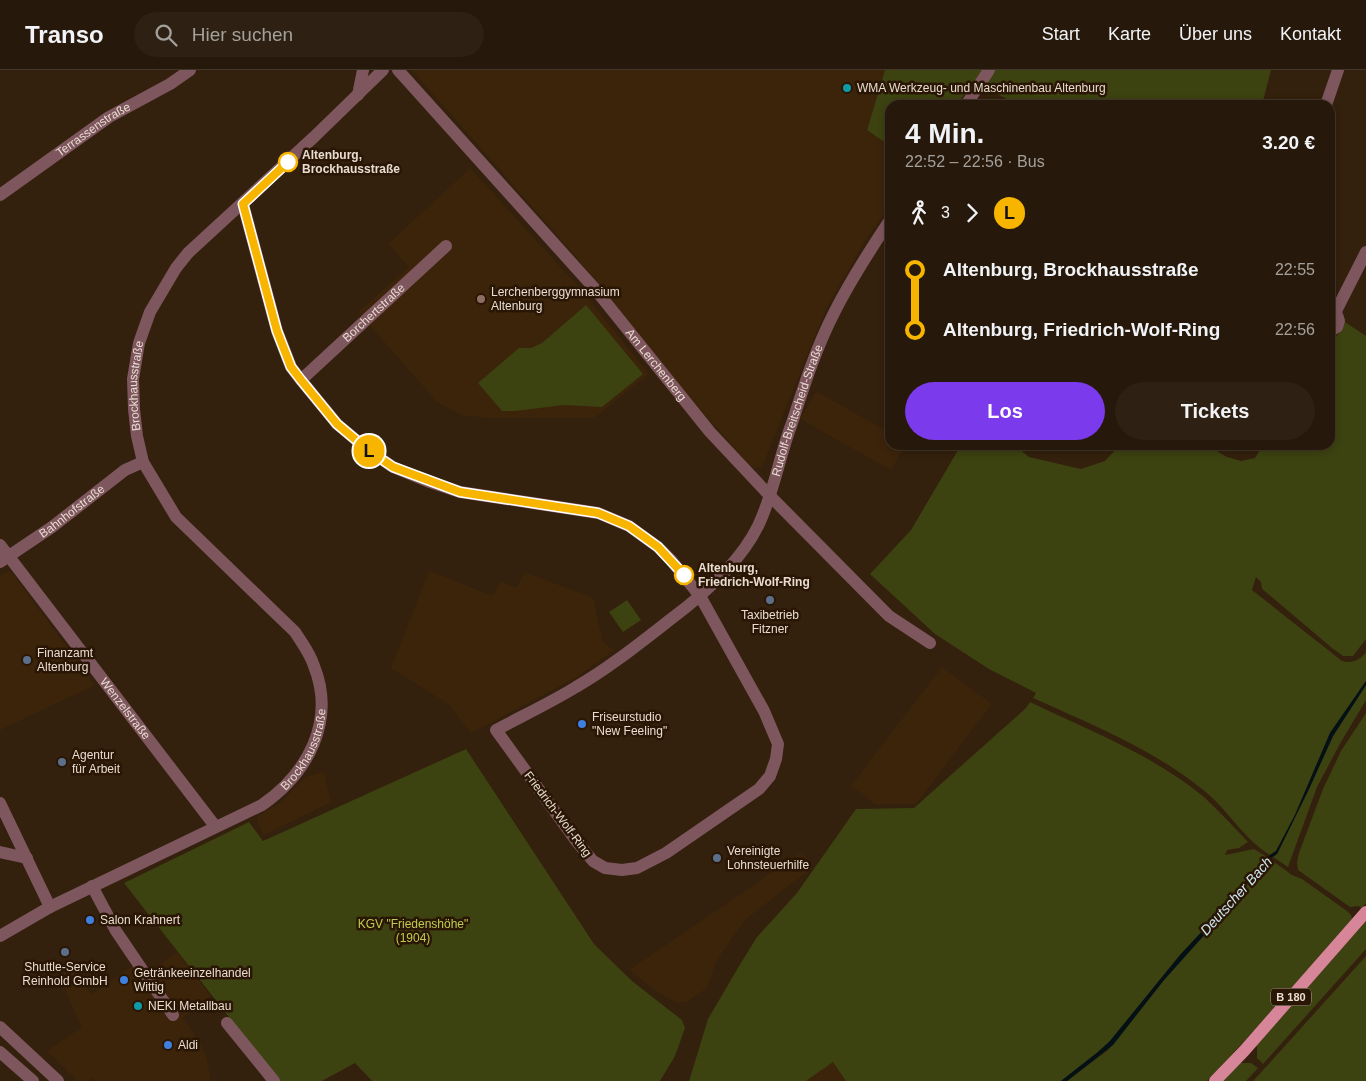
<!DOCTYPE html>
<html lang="de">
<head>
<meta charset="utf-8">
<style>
  :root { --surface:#26180a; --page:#2e2113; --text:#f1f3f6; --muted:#a4a09c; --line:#42372b; --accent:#7c3aed }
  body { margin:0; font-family:Arial,sans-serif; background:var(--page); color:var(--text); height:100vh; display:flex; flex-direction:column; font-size:19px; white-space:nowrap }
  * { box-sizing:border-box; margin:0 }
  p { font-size:16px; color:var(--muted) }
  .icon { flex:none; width:28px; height:28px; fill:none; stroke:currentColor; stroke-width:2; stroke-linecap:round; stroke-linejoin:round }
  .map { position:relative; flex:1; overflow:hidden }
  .panel { position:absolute; left:885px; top:30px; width:450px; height:350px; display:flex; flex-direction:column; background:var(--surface); border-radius:15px; box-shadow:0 2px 8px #0003,0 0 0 1px var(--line) }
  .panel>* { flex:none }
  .badge { padding:0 10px; border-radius:16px; font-size:18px; line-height:32px }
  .map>.badge { position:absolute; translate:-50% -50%; box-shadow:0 0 0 2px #fff }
  .legs { display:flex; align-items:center; gap:8px; height:55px; padding:0 20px; font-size:16px }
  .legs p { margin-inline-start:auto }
  .overview { display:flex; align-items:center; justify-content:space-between; height:85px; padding:0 20px }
  h1 { font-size:28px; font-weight:700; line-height:38px }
  .button { display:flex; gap:10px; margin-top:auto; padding:10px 20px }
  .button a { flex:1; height:58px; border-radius:30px; background:var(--accent); color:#fff; font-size:20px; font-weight:700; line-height:58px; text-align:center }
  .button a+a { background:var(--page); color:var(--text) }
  ul { padding:0 20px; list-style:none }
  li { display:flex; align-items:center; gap:18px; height:60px; font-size:19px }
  li i { display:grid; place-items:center; width:8px; height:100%; margin:0 6px; background:currentColor }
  li i::after { content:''; width:12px; height:12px; margin:-6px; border:4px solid; border-radius:50%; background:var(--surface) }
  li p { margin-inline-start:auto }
  li:first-child i { background:linear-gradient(#0000 50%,currentColor 0) }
  li:last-child i { background:linear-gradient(currentColor 50%,#0000 0) }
  header { display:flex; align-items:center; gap:30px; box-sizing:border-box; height:70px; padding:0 25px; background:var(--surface); border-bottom:1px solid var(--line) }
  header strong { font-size:24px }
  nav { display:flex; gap:28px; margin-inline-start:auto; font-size:18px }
  .search { width:350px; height:45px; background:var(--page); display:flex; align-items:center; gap:12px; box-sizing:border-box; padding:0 18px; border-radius:28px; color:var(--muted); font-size:19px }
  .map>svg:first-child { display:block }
  .built { fill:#3c240b }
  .green { fill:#3d4211 }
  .water { fill:#031116 }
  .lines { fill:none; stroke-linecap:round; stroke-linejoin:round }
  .minor { stroke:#7e565e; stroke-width:12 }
  .major { stroke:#d78598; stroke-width:12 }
  .line-1-casing { stroke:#fff; stroke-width:11 }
  .line-1 { stroke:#f7b500; stroke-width:8 }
  .culture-dot { fill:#0f9aa8; stroke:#291604; stroke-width:2 }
  .stop-1-dot { fill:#fff; stroke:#f7b500; stroke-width:2.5 }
  .education-dot { fill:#8d6e63; stroke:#291604; stroke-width:2 }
  .service-dot { fill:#5c6f8a; stroke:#291604; stroke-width:2 }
  .shop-dot { fill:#3f7fe0; stroke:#291604; stroke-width:2 }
  .labels { text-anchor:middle; stroke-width:5; stroke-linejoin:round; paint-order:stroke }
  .shield { fill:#291604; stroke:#afa193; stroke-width:1 }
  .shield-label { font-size:11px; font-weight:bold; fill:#e9dcd0 }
  .poi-label { font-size:12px; fill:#e9dcd0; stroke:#291604; text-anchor:start }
  .street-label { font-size:12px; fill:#e9dcd0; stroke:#291604 }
  .stop-label { font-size:12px; font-weight:bold; fill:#e9dcd0; stroke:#291604; text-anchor:start }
  .park-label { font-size:12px; fill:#becd4e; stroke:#291604 }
  .water-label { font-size:14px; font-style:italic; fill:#cfe9f3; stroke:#291604 }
</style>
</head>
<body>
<header>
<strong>Transo</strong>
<div class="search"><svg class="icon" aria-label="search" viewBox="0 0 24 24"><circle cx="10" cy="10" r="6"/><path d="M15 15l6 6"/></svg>Hier suchen</div>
<nav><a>Start</a><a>Karte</a><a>Über uns</a><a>Kontakt</a></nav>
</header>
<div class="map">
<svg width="1366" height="1011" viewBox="0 0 1366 1011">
  <rect width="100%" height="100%" fill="#33200d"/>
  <g class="built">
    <polygon points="412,0 885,0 867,60 890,76 890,137 866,169 826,239 762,397 752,398 692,330 571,181"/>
    <polygon points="470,98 578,216 649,304 594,348 487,348 461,345 437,332 358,242 409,197 388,174"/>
    <polygon points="816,321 890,363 890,375 905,375 891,400 800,349"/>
    <polygon points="10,500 95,615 0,660 0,506"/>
    <polygon points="429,501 493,526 501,511 516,518 525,502 593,528 603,572 614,580 577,607 471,663 448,634 391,598"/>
    <polygon points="942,597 992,634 916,734 875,734 851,716"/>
    <polygon points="324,702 331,732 264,765 258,754 257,747 281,732 305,707"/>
    <polygon points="802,782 812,798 745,850 717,890 707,918 687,932 677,933 652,918 629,900"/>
    <polygon points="177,882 211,926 183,948 201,973 207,989 211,1011 95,1011 93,1007 88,1011 78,1011 47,981 82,957 78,950 59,904 76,897 91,925 135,894 143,906"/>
    <polygon points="833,992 877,1011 806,1011"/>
  </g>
  <g class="green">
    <polygon points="885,0 1271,0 1262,35 1019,35 973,12 957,35 890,35 890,76 867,60"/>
    <polygon points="586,235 643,304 602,337 564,335 515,341 502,341 478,313 519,278 531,278 542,273"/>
    <path d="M1345 252 1366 266V569L1353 586H1343L1332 578 1267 523 1262 519 1261 512 1256 507 1252 520 1342 591C1352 594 1360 590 1366 582V611L1330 663 1295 745 1280 774 1276 781 1270 785C1245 770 1229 742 1207 723 1157 681 1093 655 1033 628L1036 623 989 599 935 564 870 504 911 460 961 375H1014L1029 387 1081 399 1105 391 1120 375H1206L1227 387 1241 391 1255 388 1263 375H1330V270C1337 266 1343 261 1345 252Z"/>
    <polygon points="627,530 641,550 623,562 609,542"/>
    <polygon points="1366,615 1366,630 1341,672 1317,717 1288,797 1273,787 1277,784 1309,719 1333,666"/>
    <path d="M1030 632C1090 661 1154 685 1205 728 1220 742 1234 757 1248 772L1239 778 1227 780 1225 785 1254 779 1267 787 1259 797 1242 815 1235 826 1180 885 1110 971 1098 982 1061 1011H846L833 992 806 1011H689L708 949 739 896 757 867 797 823 856 739 914 738 1026 638Z"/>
    <polygon points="1366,643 1366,833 1361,838 1359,836 1350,837 1298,800 1297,792 1299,783 1323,719 1341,681"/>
    <polygon points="466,679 594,874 632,911 682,950 685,958 675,986 660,1011 372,1011 355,993 322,1011 279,1011 124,813 249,752 263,771"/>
    <polygon points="1270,789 1292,805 1302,809 1347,841 1351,845 1352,849 1274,939 1207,1011 1067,1011 1108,980 1164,910 1240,825 1248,813"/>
    <polygon points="1365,852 1366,853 1366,879 1263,994 1257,988 1257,975"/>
    <polygon points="1366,886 1366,1011 1253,1011 1266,997"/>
    <polygon points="1240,993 1251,993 1258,998 1246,1011 1223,1011"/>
  </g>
  <path class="water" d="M1366 611V615L1333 666 1309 719 1277 784C1263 793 1247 810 1240 825L1164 910 1113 975 1067 1011H1061L1098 982 1110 971 1180 885 1235 826 1242 815 1259 798 1267 787 1276 781 1295 745 1330 663Z"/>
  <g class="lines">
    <g class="minor">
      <path id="s1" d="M398 0 595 219 710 362 771 427 889 546 930 573"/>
      <polyline points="358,25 363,0"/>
      <polyline points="966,35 989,0"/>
      <polyline points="1326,35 1338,0"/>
      <path id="s2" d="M0 125 109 47 170 14 190 0"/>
      <path id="s3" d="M243 134 277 261 291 297 301 310 337 354 368 380 393 397 427 411 460 422 598 443 629 456 658 477 671 490 700 526 764 641 778 674 776 689 770 706 759 719 666 783 637 798 622 800 605 798 593 791 577 772 496 660C522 646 550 633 576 617 609 598 640 573 671 549 703 525 740 493 758 456 774 423 779 387 792 353 804 316 816 278 834 243 850 211 870 180 890 150"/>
      <polyline points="1330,241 1337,245 1339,251 1337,257 1330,261"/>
      <polyline points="1335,243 1366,182"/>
      <path id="s4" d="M301 310 446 176"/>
      <path id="s5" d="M0 475 215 756"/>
      <path id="s6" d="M0 492 52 457 125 400 143 392"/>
      <polyline points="0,733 50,837"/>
      <polyline points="0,782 27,788"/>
      <polyline points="92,816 116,861 173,945"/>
      <path id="s7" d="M0 866 50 837 262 735C308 703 336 651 314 596 310 583 302 573 295 562L176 447 143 392 137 366 134 339 133 309 139 273 150 242 176 198 188 183 314 67 383 0"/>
      <polyline points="227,953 274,1011"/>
      <polyline points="0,957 58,1011"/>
      <polyline points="0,982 33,1011"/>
    </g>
    <polyline class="major" points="1215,1011 1244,981 1366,842"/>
  </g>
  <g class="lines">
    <g class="line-1-casing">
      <polyline id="line-1" points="288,92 243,134 277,261 291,297 301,310 337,354 368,380 393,397 460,422 598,443 629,456 658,477 684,505"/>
    </g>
    <use href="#line-1" class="line-1"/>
  </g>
  <g class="culture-dot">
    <circle cx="847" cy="18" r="5"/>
    <circle cx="138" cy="936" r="5"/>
  </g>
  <g class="stop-1-dot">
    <circle cx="288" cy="92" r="9"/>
    <circle cx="684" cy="505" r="9"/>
  </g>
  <circle class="education-dot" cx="481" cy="229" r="5"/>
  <g class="service-dot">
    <circle cx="770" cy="530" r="5"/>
    <circle cx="27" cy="590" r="5"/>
    <circle cx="62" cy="692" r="5"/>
    <circle cx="717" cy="788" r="5"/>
    <circle cx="65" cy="882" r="5"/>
  </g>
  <g class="shop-dot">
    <circle cx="582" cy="654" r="5"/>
    <circle cx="90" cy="850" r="5"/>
    <circle cx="124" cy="910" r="5"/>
    <circle cx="168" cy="975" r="5"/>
  </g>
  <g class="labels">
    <rect class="shield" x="1271" y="918.5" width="40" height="17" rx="4"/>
    <g class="shield-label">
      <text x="1291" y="931">B 180</text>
    </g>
    <g class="poi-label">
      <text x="857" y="22">WMA Werkzeug- und Maschinenbau Altenburg</text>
      <text x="491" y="226">Lerchenberggymnasium<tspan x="491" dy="14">Altenburg</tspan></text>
      <text x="770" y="549" text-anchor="middle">Taxibetrieb<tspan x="770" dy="14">Fitzner</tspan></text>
      <text x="37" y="587">Finanzamt<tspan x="37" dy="14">Altenburg</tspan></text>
      <text x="592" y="651">Friseurstudio<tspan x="592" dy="14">"New Feeling"</tspan></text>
      <text x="72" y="689">Agentur<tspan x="72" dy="14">für Arbeit</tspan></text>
      <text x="727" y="785">Vereinigte<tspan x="727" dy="14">Lohnsteuerhilfe</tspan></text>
      <text x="100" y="854">Salon Krahnert</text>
      <text x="65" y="901" text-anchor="middle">Shuttle-Service<tspan x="65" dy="14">Reinhold GmbH</tspan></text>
      <text x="134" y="907">Getränkeeinzelhandel<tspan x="134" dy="14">Wittig</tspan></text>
      <text x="148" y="940">NEKI Metallbau</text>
      <text x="178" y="979">Aldi</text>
    </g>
    <g class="street-label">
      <text dy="4" stroke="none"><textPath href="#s2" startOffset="114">Terrassenstraße</textPath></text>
      <text dy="4" stroke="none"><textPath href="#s4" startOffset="99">Borchertstraße</textPath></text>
      <text dy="4" stroke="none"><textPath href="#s1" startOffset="392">Am Lerchenberg</textPath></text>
      <text dy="4" stroke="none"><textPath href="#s7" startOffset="800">Brockhausstraße</textPath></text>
      <text dy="4" stroke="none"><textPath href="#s3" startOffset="1690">Rudolf-Breitscheid-Straße</textPath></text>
      <text dy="4" stroke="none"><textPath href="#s6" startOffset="88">Bahnhofstraße</textPath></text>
      <text dy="4" stroke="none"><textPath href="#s5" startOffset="206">Wenzelstraße</textPath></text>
      <text dy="4" stroke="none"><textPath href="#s7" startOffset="365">Brockhausstraße</textPath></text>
      <text transform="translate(558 744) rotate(53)" y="4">Friedrich-Wolf-Ring</text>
    </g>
    <g class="stop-label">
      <text x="302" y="89">Altenburg,<tspan x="302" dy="14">Brockhausstraße</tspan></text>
      <text x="698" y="502">Altenburg,<tspan x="698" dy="14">Friedrich-Wolf-Ring</tspan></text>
    </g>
    <g class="park-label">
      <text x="413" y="858">KGV "Friedenshöhe"<tspan x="413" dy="14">(1904)</tspan></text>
    </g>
    <g class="water-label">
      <text transform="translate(1236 826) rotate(-48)" y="5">Deutscher Bach</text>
    </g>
  </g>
</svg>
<b class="badge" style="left:369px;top:381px;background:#f7b500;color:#111">L</b>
<section class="panel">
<div class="overview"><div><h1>4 Min.</h1><p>22:52 – 22:56 · Bus</p></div><b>3.20 €</b></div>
<div class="legs"><svg class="icon" aria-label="walk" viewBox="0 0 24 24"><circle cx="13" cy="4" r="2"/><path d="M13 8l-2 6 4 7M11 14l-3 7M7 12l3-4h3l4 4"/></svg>3<svg class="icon" aria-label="forward" viewBox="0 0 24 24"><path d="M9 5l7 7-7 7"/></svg><b class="badge" style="background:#f7b500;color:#111">L</b></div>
<ul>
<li><i style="color:#f7b500"></i><b>Altenburg, Brockhausstraße</b><p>22:55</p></li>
<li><i style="color:#f7b500"></i><b>Altenburg, Friedrich-Wolf-Ring</b><p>22:56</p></li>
</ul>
<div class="button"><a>Los</a><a>Tickets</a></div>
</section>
</div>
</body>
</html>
